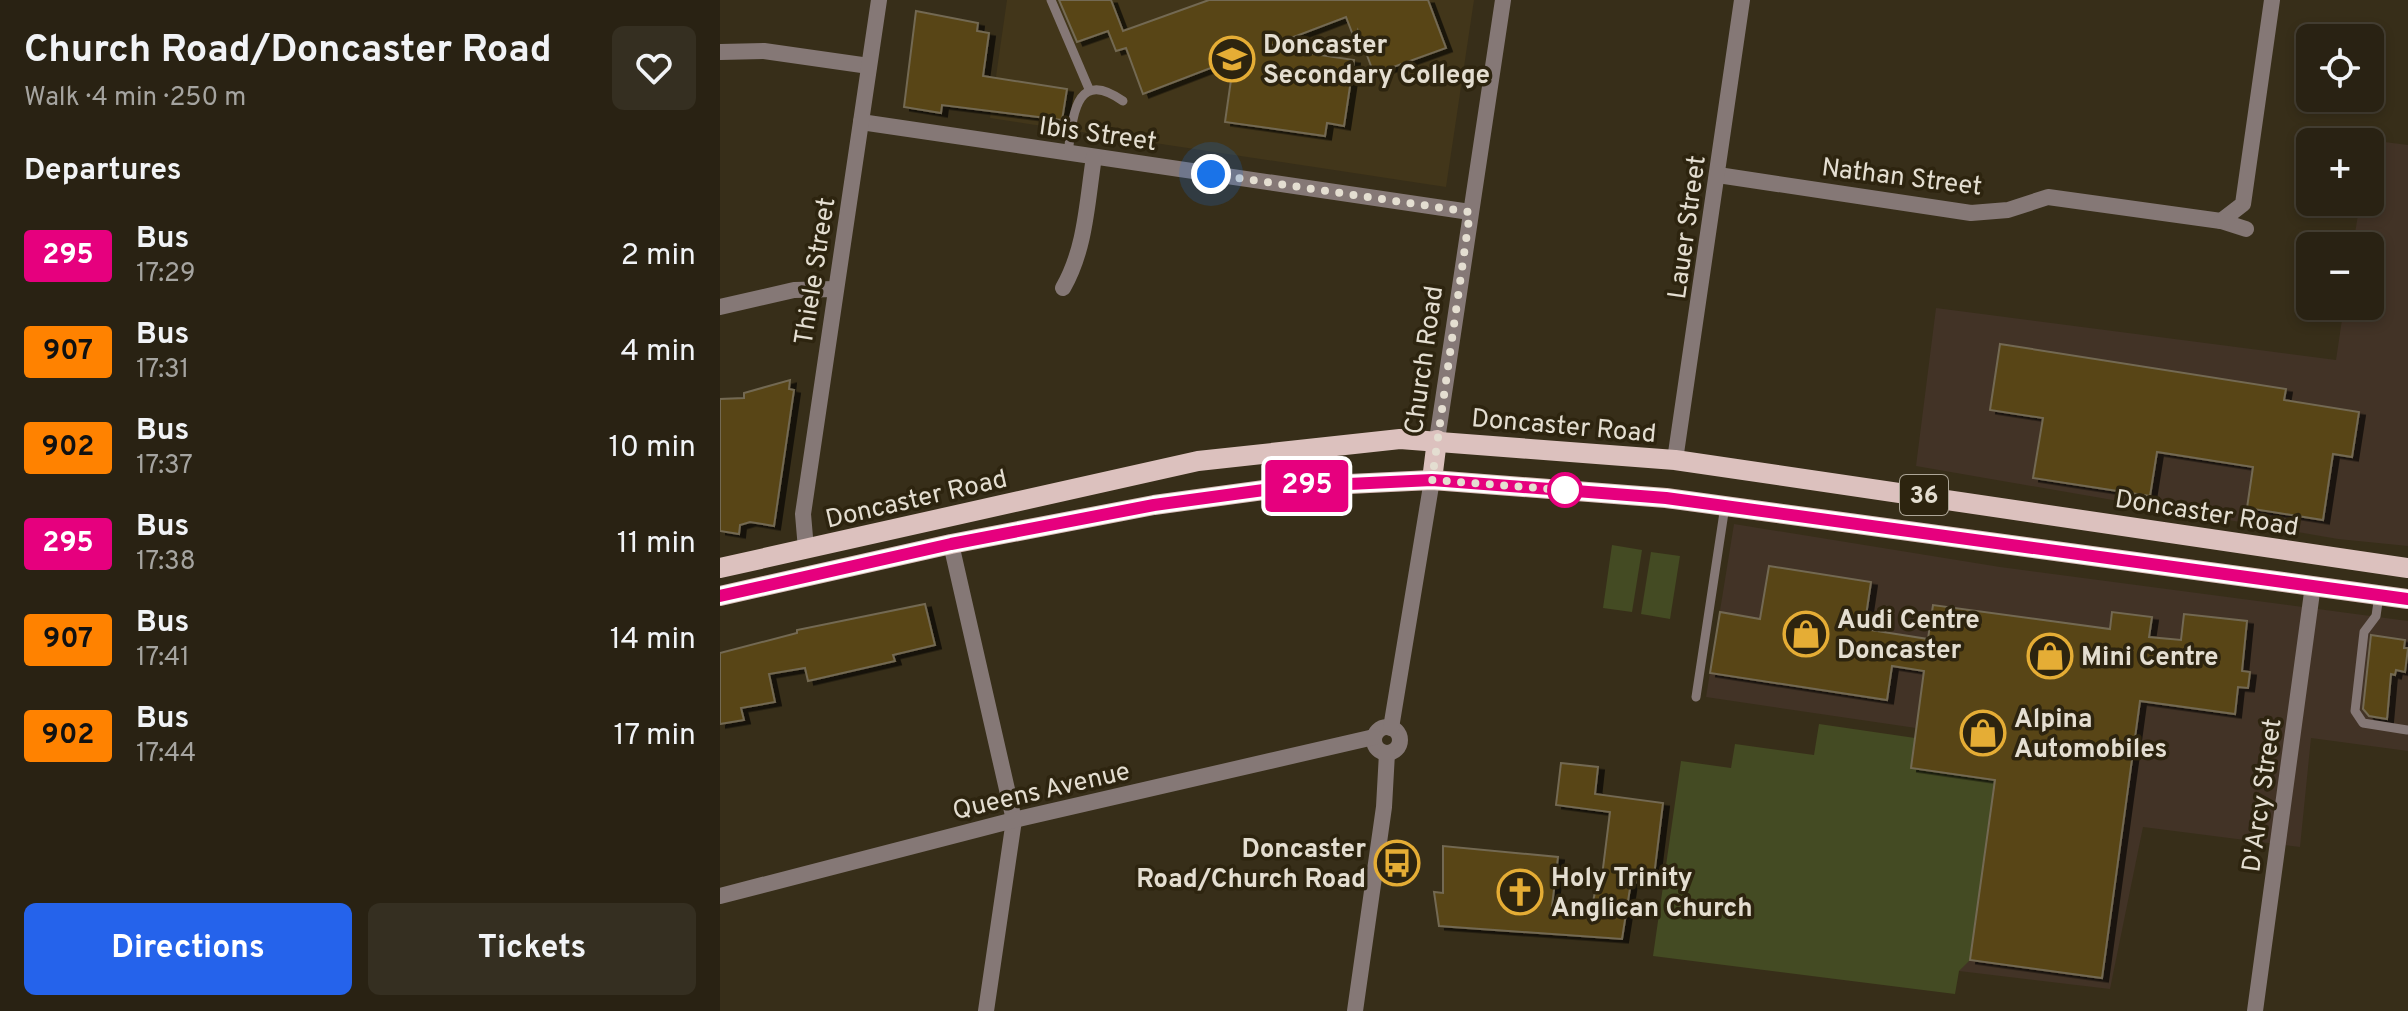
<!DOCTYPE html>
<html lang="en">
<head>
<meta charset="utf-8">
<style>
  :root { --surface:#292213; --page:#352f21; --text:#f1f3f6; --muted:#a5a4a0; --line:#453f33; --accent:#2563eb }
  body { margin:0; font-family:Overpass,sans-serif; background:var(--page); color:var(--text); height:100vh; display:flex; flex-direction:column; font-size:30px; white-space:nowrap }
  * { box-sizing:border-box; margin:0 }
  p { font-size:26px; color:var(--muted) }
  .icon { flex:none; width:44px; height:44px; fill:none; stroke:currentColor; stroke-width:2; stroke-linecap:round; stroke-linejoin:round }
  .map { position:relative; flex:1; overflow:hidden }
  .sheet { display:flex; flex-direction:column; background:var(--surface); width:720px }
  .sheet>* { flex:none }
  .badge { padding:0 16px; border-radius:6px; font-size:28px; line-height:52px }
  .tools { position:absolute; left:1576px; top:24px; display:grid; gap:16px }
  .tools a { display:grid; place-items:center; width:88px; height:88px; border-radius:12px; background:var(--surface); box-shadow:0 4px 12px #0003,0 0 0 2px var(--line); font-size:40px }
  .you { position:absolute; width:40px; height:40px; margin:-20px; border:6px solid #fff; border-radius:50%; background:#1a73e8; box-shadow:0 0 0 12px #1a73e833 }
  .map>.badge { position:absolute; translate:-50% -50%; box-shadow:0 0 0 4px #fff }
  h2 { padding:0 24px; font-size:30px; line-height:72px }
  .round { display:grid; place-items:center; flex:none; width:84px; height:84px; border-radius:12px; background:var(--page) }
  .summary { display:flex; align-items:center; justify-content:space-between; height:136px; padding:0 24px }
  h1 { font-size:38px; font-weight:700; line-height:60px }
  .button { display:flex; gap:16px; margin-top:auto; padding:16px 24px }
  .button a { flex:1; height:92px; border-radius:12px; background:var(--accent); color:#fff; font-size:32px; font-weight:700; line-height:92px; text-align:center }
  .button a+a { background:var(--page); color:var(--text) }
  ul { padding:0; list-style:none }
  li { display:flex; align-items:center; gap:24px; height:96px; padding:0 24px }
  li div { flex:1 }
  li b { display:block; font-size:30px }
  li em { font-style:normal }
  li .badge { min-width:88px; font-weight:700; text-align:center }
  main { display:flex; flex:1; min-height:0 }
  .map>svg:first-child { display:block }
  .commercial { fill:#423326 }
  .built { fill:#42361a }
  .green { fill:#444b23 }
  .building { fill:#584515; stroke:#736952; stroke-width:2; filter:url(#shadow) }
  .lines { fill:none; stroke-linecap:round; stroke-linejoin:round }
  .lane { stroke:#857876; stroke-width:9 }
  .street { stroke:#857876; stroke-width:16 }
  .primary { stroke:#dcc1be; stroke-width:20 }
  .line-casing { stroke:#fff; stroke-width:18 }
  .line { stroke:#e6007e; stroke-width:12 }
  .walk { stroke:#e4ded1; stroke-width:8; stroke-dasharray:0 14.4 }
  .stop-dot { fill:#fff; stroke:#e6007e; stroke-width:4 }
  .labels { text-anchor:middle; stroke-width:7; stroke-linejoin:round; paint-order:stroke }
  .shield { fill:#2d240f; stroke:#ada697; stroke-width:2 }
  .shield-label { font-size:24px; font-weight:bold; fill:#e4ded1 }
  .poi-label { font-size:26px; font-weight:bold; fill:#e4ded1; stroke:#2d240f; text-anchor:start }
  .street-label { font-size:26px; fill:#e4ded1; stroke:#2d240f }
</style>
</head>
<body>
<main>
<section class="sheet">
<div class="summary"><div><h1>Church Road/Doncaster Road</h1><p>Walk · 4 min · 250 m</p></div><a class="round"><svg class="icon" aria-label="heart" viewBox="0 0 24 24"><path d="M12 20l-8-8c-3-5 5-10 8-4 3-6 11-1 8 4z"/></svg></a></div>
<h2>Departures</h2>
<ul>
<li><span class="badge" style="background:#e6007e;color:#fff">295</span><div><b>Bus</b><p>17:29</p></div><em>2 min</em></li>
<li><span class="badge" style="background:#ff8200;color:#111">907</span><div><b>Bus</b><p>17:31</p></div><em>4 min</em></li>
<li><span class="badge" style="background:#ff8200;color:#111">902</span><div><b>Bus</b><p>17:37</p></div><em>10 min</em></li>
<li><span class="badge" style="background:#e6007e;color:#fff">295</span><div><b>Bus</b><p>17:38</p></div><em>11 min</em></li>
<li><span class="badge" style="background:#ff8200;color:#111">907</span><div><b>Bus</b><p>17:41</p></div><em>14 min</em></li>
<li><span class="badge" style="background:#ff8200;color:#111">902</span><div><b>Bus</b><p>17:44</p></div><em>17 min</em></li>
</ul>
<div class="button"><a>Directions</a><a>Tickets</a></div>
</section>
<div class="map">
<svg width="1688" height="1011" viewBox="0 0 1688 1011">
  <defs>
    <filter id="shadow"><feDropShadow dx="6" dy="3.5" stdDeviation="0" flood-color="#0009"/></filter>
  </defs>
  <rect width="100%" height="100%" fill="#372e19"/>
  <g class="commercial">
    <polygon points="1649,140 1688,145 1688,546 1618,539 1196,466 1216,308 1616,360 1624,306 1650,306 1650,246 1633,246 1640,202 1650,202"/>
    <polygon points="1014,524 1280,567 1688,621 1688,751 1591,738 1580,847 1423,827 1390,989 1239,971 1250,959 1274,780 1191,768 1196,728 986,697"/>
  </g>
  <polygon class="built" points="287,0 754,0 726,187 270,118"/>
  <g class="green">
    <polygon points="892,545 922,550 912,612 883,608"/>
    <polygon points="931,552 960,556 950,619 921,614"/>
    <polygon points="1099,724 1195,738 1191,768 1275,780 1250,960 1239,971 1235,994 933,956 961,761 1011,768 1015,744 1094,755"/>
  </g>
  <g class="building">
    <polygon points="339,0 391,0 403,31 489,0 708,0 726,48 654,74 638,31 636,43 626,17 547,47 634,60 624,126 607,123 605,136 505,122 514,59 423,94 406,48 396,51 388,31 357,42"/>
    <polygon points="196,11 258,23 257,31 269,33 263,76 347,89 342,120 222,105 221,113 184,107"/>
    <polygon points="1280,344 1566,389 1564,400 1639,412 1632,457 1613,454 1603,520 1527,508 1533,467 1437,452 1430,496 1313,478 1323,418 1270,410"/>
    <polygon points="70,380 69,389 74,390 54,526 30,522 20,525 19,534 0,531 0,399 24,398 24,393"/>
    <polygon points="1049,566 1151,582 1144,629 1208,639 1213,605 1390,629 1392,612 1432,617 1429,637 1461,640 1464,614 1527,621 1522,671 1530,672 1528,688 1518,687 1515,714 1420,701 1382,978 1250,960 1275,780 1191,768 1204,671 1172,666 1167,700 990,673 1000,612 1040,619"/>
    <polygon points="205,604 215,645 173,655 175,661 88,681 85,668 49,674 55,702 21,708 24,720 0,724 0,653 77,633 77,630"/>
    <polygon points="1651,635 1685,640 1684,648 1688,648 1685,672 1676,670 1675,675 1671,674 1667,719 1649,716 1643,709"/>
    <polygon points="841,763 878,767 875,794 943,803 933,884 911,882 902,939 719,926 714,892 723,893 723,846 838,857 832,906 871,912 875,892 880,892 890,812 836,805"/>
  </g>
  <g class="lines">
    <g class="lane">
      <polyline points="331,0 369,89"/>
      <path d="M348 153C353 117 355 67 403 101"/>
      <polyline points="1659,595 1656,616 1644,632 1635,711 1643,723 1687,730"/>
      <polyline points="976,697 1005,506"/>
    </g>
    <g class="street">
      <polyline points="0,52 44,51 149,66"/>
      <polyline points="141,122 750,212"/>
      <polyline points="998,175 1251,213 1288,210 1328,197 1501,221 1526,229"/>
      <polyline points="1501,221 1523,204 1552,0"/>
      <path d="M343 288C366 248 367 201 374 157"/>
      <polyline points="0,307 74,290 115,289"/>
      <polyline points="717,440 783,0"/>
      <polyline points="955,460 1022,0"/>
      <polyline points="231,544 294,820 266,1011"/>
      <polyline points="86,549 83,514 159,0"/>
      <circle cx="667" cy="740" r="13"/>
      <polyline points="671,728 712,480"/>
      <polyline points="0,896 294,820 654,737"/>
      <polyline points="635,1011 664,807 667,753"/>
      <polyline points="1535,1011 1593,585"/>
    </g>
    <g class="primary">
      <polyline points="712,480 717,440"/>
      <polyline points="0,568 478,461 680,439 955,460 1688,568"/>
      <polyline points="0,596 231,544 434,505 566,487 712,480 946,498 1688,599"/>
    </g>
  </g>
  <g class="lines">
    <g class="line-casing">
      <polyline id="line" points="0,596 231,544 434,505 566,487 712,480 946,498 1688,599"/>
    </g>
    <use href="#line" class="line"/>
    <polyline class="walk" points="491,174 750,212 712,480 845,490"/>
  </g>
  <defs>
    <g id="school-ring" transform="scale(2.3)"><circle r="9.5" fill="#2d240f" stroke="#e5ad35" stroke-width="1.5"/><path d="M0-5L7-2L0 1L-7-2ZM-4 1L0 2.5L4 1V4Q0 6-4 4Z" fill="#e5ad35"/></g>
    <g id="shop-ring" transform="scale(2.3)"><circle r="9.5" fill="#2d240f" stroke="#e5ad35" stroke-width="1.5"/><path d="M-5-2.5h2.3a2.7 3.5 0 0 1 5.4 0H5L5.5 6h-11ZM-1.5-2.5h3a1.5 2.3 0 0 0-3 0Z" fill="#e5ad35"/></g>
    <g id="bus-ring" transform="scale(2.3)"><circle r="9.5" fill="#2d240f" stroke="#e5ad35" stroke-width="1.5"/><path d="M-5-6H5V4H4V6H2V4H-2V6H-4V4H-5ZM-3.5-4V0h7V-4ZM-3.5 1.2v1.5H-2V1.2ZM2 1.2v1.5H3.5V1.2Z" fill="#e5ad35"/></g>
    <g id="church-ring" transform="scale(2.3)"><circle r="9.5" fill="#2d240f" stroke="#e5ad35" stroke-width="1.5"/><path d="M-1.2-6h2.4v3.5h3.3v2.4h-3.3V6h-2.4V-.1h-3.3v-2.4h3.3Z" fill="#e5ad35"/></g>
  </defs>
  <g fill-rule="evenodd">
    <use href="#school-ring" x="512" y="59"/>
    <use href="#shop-ring" x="1086" y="634"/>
    <use href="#shop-ring" x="1330" y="656"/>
    <use href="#shop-ring" x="1263" y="733"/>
    <use href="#bus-ring" x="677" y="863"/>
    <use href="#church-ring" x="800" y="892"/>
  </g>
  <circle class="stop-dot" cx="845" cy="490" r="16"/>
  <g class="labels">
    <rect class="shield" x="1180" y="475" width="48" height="40" rx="6"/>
    <g class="shield-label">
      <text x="1204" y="503">36</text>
    </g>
    <g class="poi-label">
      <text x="543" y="53">Doncaster<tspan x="543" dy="30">Secondary College</tspan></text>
      <text x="1117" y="628">Audi Centre<tspan x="1117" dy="30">Doncaster</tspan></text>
      <text x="1361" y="665">Mini Centre</text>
      <text x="1294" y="727">Alpina<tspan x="1294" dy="30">Automobiles</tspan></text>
      <text x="646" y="857" text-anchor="end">Doncaster<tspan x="646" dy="30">Road/Church Road</tspan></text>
      <text x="831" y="886">Holy Trinity<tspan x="831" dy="30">Anglican Church</tspan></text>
    </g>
    <g class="street-label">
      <text transform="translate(378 133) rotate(8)" y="9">Ibis Street</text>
      <text transform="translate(1182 176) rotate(7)" y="9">Nathan Street</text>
      <text transform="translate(966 227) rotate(-82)" y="9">Lauer Street</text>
      <text transform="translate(94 271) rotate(-81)" y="9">Thiele Street</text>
      <text transform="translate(703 360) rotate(-82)" y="9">Church Road</text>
      <text transform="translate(844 425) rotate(5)" y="9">Doncaster Road</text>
      <text transform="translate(196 498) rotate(-13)" y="9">Doncaster Road</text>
      <text transform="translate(1487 512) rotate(9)" y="9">Doncaster Road</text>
      <text transform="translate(321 790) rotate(-13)" y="9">Queens Avenue</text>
      <text transform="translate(1541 795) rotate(-82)" y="9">D'Arcy Street</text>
    </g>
  </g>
</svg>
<div class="tools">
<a><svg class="icon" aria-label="locate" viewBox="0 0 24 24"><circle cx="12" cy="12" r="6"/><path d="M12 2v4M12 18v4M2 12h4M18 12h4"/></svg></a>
<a>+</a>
<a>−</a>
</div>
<div class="you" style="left:491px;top:174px"></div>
<b class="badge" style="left:587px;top:486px;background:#e6007e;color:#fff">295</b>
</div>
</main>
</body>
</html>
